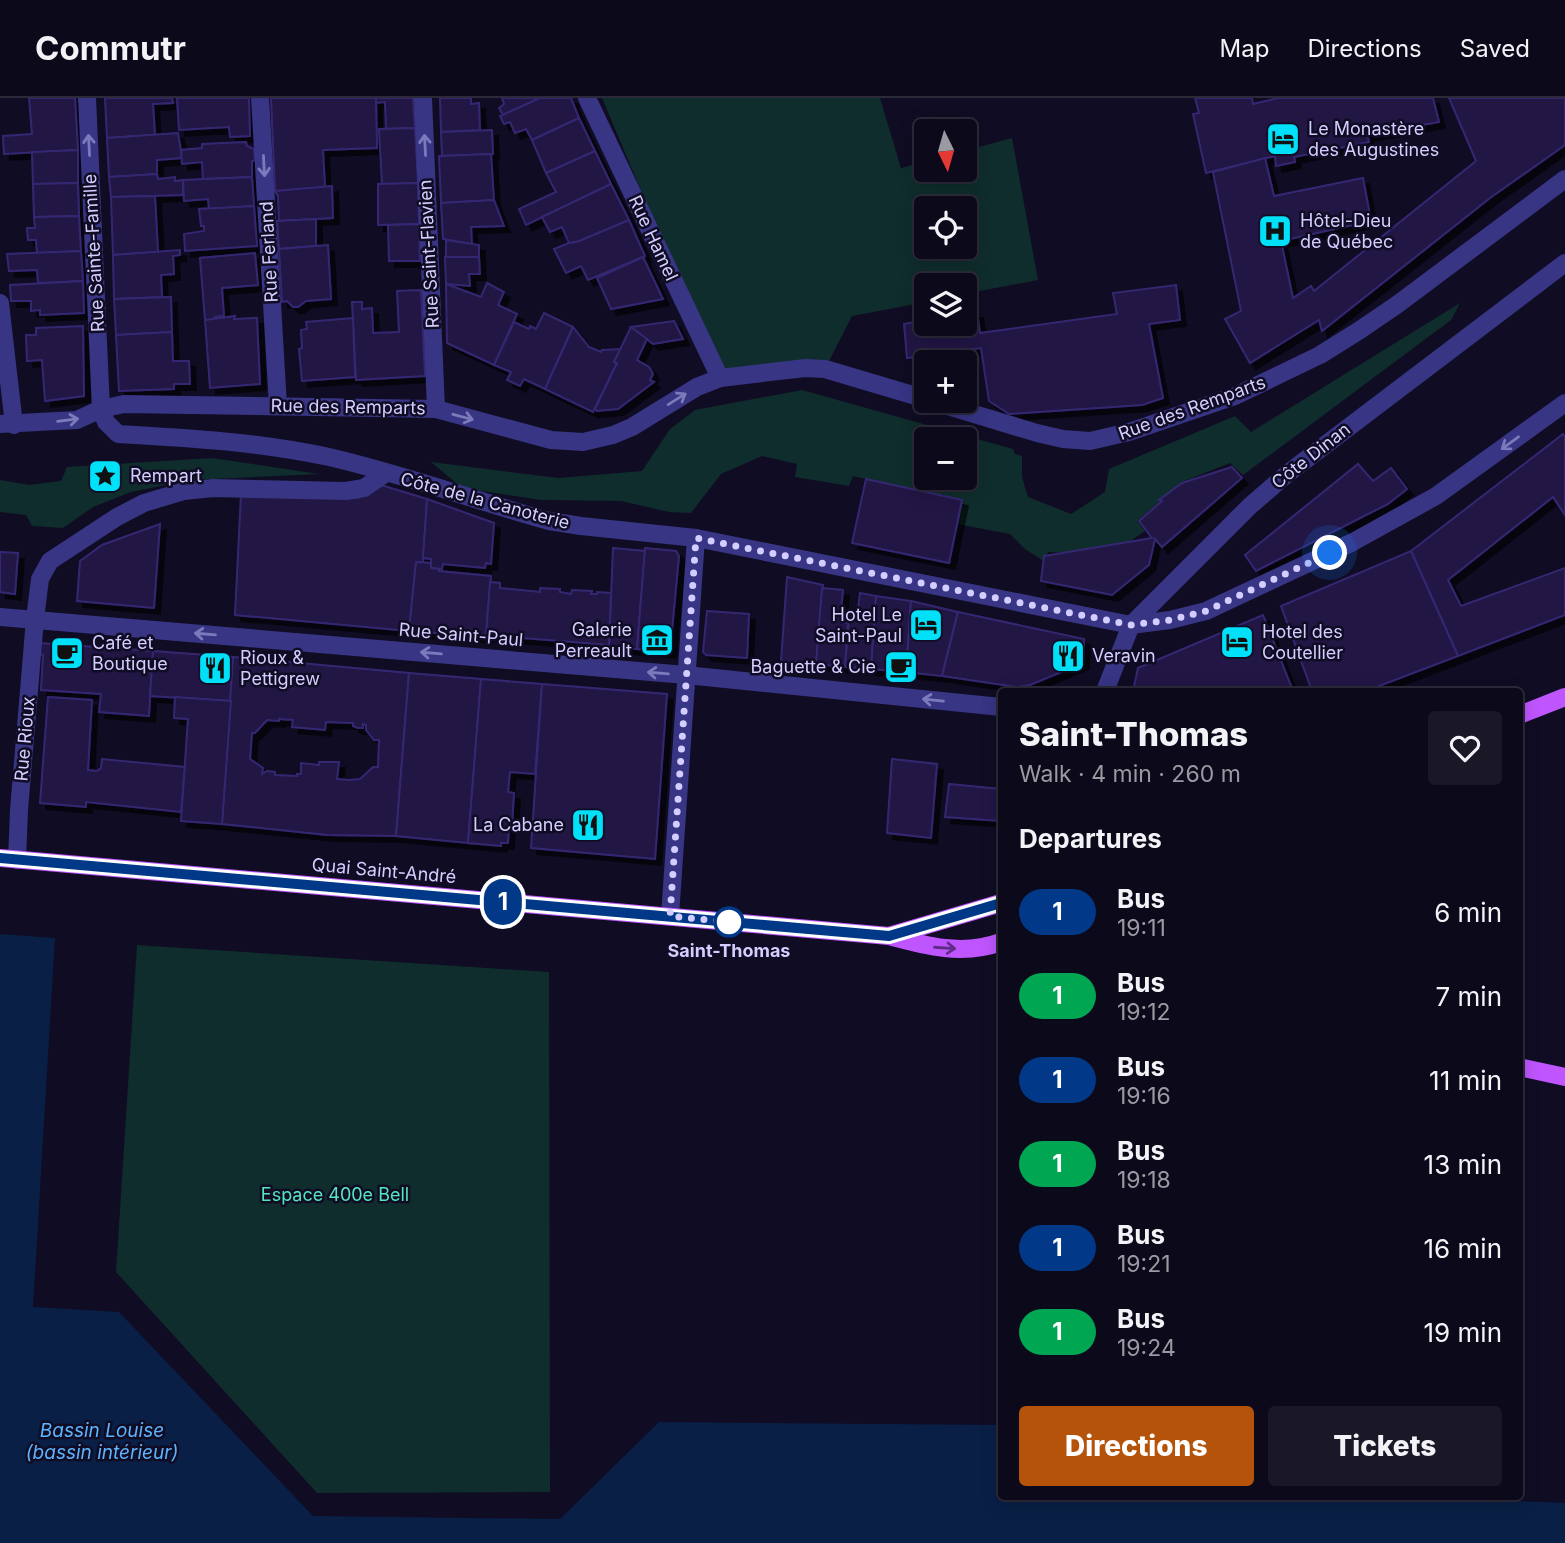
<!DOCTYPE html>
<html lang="en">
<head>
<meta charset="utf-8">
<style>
  :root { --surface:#0c091a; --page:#1a1727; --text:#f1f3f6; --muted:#9a9aa2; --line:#2c2a39; --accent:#b45309 }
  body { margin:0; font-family:Inter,sans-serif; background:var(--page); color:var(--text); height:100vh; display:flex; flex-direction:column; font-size:26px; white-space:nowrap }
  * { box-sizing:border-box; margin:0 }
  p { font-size:23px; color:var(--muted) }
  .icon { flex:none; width:38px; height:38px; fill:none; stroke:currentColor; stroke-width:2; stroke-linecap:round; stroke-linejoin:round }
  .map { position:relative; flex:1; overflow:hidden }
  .drawer { position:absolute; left:998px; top:590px; width:525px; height:812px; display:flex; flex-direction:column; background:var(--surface); border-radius:7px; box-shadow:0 4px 18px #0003,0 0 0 2px var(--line) }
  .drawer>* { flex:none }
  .badge { padding:0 14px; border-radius:23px; font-size:24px; line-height:46px }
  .needle { width:46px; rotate:175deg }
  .tools { position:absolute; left:914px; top:21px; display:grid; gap:14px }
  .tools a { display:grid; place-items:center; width:63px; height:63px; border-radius:7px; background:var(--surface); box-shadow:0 4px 18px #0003,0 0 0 2px var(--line); font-size:35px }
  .you { position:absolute; width:35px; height:35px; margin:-18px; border:5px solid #fff; border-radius:50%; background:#1a73e8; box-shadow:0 0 0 10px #1a73e833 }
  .map>.badge { position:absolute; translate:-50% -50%; box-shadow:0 0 0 4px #fff }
  h2 { padding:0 21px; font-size:26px; line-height:63px }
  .round { display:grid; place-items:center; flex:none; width:74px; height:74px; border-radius:7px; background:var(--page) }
  .overview { display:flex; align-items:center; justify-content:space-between; height:119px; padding:0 21px }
  h1 { font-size:33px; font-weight:800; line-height:52px }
  .button { display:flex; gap:14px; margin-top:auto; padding:14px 21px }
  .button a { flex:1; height:80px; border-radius:7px; background:var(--accent); color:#fff; font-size:28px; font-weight:800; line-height:80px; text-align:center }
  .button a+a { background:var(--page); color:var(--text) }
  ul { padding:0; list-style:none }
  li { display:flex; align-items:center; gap:21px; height:84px; padding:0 21px }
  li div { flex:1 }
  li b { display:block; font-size:26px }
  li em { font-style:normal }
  li .badge { min-width:77px; font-weight:700; text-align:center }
  header { display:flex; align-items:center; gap:42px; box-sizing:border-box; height:98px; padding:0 35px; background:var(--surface); border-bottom:2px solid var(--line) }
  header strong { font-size:33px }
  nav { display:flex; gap:38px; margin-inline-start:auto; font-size:24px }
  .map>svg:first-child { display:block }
  .green { fill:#0f2d2c; fill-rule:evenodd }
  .water { fill:#091f45 }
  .building { fill:#201745; stroke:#362872; stroke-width:2; fill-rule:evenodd; filter:url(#shadow) }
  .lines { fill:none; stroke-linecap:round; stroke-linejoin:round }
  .minor { stroke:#373584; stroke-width:18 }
  .major { stroke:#bf55ff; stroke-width:18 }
  .oneway { stroke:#7d7abb }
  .oneway2 { stroke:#5f2d86 }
  .line-casing { stroke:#fff; stroke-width:16 }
  .line { stroke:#013888; stroke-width:10 }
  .walk { stroke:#d3ceff; stroke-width:7; stroke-dasharray:0 12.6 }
  .stop-dot { fill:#fff; stroke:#013888; stroke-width:3.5 }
  .labels { text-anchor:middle; stroke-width:5; stroke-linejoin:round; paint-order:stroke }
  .poi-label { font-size:18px; fill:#d3ceff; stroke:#100c23; text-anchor:start }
  .street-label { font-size:18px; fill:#d3ceff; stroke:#100c23 }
  .stop-label { font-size:18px; font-weight:bold; fill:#d3ceff; stroke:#100c23 }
  .park-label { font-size:18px; fill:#53e6c1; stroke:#100c23 }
  .water-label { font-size:19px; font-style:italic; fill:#5cb4ff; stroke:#100c23 }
</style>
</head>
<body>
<header>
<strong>Commutr</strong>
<nav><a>Map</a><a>Directions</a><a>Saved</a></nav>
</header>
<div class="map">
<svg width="1565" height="1445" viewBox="0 0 1565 1445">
  <defs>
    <filter id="shadow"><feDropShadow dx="6" dy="6" stdDeviation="0" flood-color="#0009"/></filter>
  </defs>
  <rect width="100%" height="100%" fill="#100c23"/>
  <g class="green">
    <path d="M602 0H880L901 70 926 63V72H964V53L1012 40 1038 182 964 196V187H926V204L852 218 825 271 720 280ZM926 110H964V149H926Z"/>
    <path d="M1460 205 1451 222 1243 377 1230 365 1182 384 1137 423 1145 433 1114 454 1084 456 1048 454 1045 464 1025 451 1010 436 957 426 961 402 853 378 849 388 795 379 797 366 762 358 721 376 691 415 669 414 621 403 541 402 462 390 431 364 558 380 642 373 670 331 695 312 802 292 1013 351 1015 356 1022 358V379L1028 399 1071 416 1105 394 1109 371 1235 318 1251 334ZM926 341H964V380H926Z"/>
    <polygon points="212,360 319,376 191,382 131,394 93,409 63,430 32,428 26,417 0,414 0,382 29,387 61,383 67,369"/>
    <polygon points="137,847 549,874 550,1394 317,1395 116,1174"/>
  </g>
  <polygon class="water" points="0,836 55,840 33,1209 119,1214 313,1418 560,1421 659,1324 1001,1327 1001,1398 1405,1398 1565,1405 1565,1445 0,1445"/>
  <g class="building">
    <polygon points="29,0 75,0 78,52 4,56 3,38 32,36"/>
    <polygon points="105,0 172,0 173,5 153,6 155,37 107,40"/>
    <polygon points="177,0 249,0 250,38 230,39 229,29 179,32"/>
    <polygon points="271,0 376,0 377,50 323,52 325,89 275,93"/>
    <polygon points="376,0 413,0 415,30 386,31 385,4 376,5"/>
    <polygon points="440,0 471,0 471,6 479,5 480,32 441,34"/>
    <polygon points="502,0 540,0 503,17 499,10 504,6"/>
    <polygon points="540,0 571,0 579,20 532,42 526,31 515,35 510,24 504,26 500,18"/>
    <polygon points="1195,0 1252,0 1253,6 1278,0 1433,0 1439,24 1367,37 1369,44 1294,59 1295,64 1276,68 1275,58 1206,75 1193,16 1199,15"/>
    <polygon points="1449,0 1565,0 1565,47 1490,100 1322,233 1319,222 1250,265 1225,221 1241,213 1213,74 1265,60 1274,98 1363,80 1371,123 1281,143 1293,200 1311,188 1314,193 1476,63"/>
    <polygon points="579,20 595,53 546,75 532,42"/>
    <polygon points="415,30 418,85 382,86 379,31"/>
    <polygon points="492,32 493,56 442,58 441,34"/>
    <polygon points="178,35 182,60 157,62 157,76 109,79 107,40"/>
    <polygon points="246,44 247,48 254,51 255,62 252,63 252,79 203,81 202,64 182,66 181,52 202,50 202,46"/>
    <polygon points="78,52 78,85 33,86 32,54"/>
    <polygon points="595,53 611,86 526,127 519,111 556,94 546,75"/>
    <polygon points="491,56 494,102 441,105 439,58"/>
    <polygon points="157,76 158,81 175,79 175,83 183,82 183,97 111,99 109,79"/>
    <polygon points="252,79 254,108 209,111 208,101 184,103 183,82"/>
    <polygon points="78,85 79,118 34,119 33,86"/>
    <polygon points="418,85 419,126 378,127 378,86"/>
    <polygon points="611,86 629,122 577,144 569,145 562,129 550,134 542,119"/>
    <polygon points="332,88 333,120 279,123 278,98 275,93"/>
    <polygon points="155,98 158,154 113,157 111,99"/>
    <polygon points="494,102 504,128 471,129 472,146 443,141 441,105"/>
    <polygon points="254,108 257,148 185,153 184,136 204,133 204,128 201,128 199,111"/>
    <polygon points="79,118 81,153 37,155 36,142 28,142 27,130 35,130 34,119"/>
    <polygon points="316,121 316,148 279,151 277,123"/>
    <polygon points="629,122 645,158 588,182 581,168 566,175 554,151 569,145 577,144"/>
    <polygon points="419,126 420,163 389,163 388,127"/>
    <polygon points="446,142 479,147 479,159 446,159"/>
    <polygon points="328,147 331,201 306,203 298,209 293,209 287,203 282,204 279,151"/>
    <polygon points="180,152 180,157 173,158 174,176 161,177 162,199 114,201 113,157"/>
    <polygon points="81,153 83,183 38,185 37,172 9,173 7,156"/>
    <polygon points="255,155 258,187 222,190 224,218 215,219 215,222 205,222 200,160"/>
    <polygon points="445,159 479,159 480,176 469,176 470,188 446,186"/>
    <polygon points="643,159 663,201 611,211 597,180"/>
    <polygon points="83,183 84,215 40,217 40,212 31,213 31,203 11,203 10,187"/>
    <polygon points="487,185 504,194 498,207 517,216 494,267 447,245 446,186 481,199"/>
    <polygon points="1176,187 1180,222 1149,226 1163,300 1142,307 1009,316 989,303 981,250 907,260 904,226 926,222 926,226 964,226 964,216 977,214 980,235 1117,216 1113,195"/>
    <polygon points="421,192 425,278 356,282 352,204 362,204 362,211 372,210 373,235 399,234 397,193"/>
    <polygon points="171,199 172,234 116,237 114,201"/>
    <polygon points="544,215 573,229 545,291 524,281 520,288 507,282 511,274 494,267 514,224 529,231 530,228 536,231"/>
    <polygon points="235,218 234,221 257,220 260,286 210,290 205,222"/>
    <polygon points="353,220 355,279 302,283 299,251 302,250 301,232 307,231 306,224"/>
    <polygon points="674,223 683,241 653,246 631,229"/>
    <polygon points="83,228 84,298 45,303 42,262 27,263 26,237 36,237 36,230"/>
    <polygon points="573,229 589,249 601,254 602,252 621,251 614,264 617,265 593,314 545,291"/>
    <polygon points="631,229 647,241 637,262 649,269 653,276 650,282 654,284 618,311 597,313 595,311 617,265 614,264"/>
    <polygon points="172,234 173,263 189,263 190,286 174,286 174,291 119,293 116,237"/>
    <polygon points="1563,336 1565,339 1565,417 1553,399 1448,482 1461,508 1565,470 1565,517 1458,558 1411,453"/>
    <polygon points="1358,366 1373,383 1391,370 1407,391 1388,406 1256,473 1245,457"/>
    <polygon points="1232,369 1242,380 1162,449 1155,441 1149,467 1112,497 1041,483 1044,458 1152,440 1139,423 1162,403 1159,402 1182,385"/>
    <polygon points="866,381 962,402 949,465 852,445"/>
    <polygon points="381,387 427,401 423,464 416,464 409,533 235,517 241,396 358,400"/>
    <polygon points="427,401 494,425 491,466 486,465 485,470 443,466 442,471 431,470 431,461 423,460"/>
    <polygon points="160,426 154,510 77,503 80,463 102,447"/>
    <polygon points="613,450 645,453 637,551 609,549"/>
    <polygon points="645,450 676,453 679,458 670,554 637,551"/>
    <polygon points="1411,453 1458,558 1366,593 1312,593 1281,508"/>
    <polygon points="0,454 18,455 15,496 0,494"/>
    <polygon points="416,464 431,465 431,470 439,471 439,473 491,478 486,539 409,533"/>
    <polygon points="787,479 823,487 816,566 781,563"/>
    <polygon points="490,484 500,485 500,490 540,494 540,490 560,491 560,494 571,496 572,492 592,493 591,496 597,496 597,494 611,495 609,547 486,537"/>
    <polygon points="822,490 843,492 840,524 848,525 845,569 816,566"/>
    <polygon points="860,495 876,498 871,571 845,569 849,519 857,520"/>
    <polygon points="876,498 911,503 906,574 871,571"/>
    <polygon points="911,503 958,514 942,578 906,574"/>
    <polygon points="707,513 749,516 747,560 706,557 703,554"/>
    <polygon points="958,514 1084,541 1083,565 1030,587 1017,589 942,578"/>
    <polygon points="1263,517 1293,593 1133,593 1138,570"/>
    <polygon points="39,545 153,553 149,618 99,614 101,596 41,592 43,557 38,556"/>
    <polygon points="153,553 233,559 231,603 150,598"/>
    <path d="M233 559 409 575 396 738 327 737 222 726ZM279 621 293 622 292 629 325 632 326 624 353 625V628L358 630H363V626L366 627V632L374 642H379L378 669H373L360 681 349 682 337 681 339 664H319V667L301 665V676H297V678L275 677V674L267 673 262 676 263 670 250 661 252 635H255L267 622 279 623Z"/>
    <polygon points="409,575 481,581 468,745 396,738"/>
    <polygon points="481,581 542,586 535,676 510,674 508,694 514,695 512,727 509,727 508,745 501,745 501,748 468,745"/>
    <polygon points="542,586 667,596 655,761 531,750"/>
    <polygon points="48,599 92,602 88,672 97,673 101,670 102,661 185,669 181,714 86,704 86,709 40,705"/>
    <polygon points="175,599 231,603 222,726 181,723 188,621 174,620"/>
    <polygon points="892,661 937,666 931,740 887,735"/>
    <polygon points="949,686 1001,691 1001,723 945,719"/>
  </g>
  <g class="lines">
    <g class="minor">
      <path d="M87 0 101 311 106 324 118 336C189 340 260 344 329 359 403 376 476 403 549 423L581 428 696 440 1131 527 1170 522 1206 513 1353 444 1436 398 1565 305"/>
      <polyline points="260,0 278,308"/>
      <polyline points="423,0 436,311"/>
      <polyline points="587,0 720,280"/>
      <polyline points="0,205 14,327"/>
      <polyline points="931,303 1037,335 1063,341 1090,343 1129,334 1235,298 1320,257 1360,232 1398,206 1565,81"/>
      <polyline points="0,326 77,322 101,311 124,306 436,311 551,342 583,344 613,337 632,329 697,289 720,280 805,270 825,271 926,301"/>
      <polyline points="0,519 686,577 1001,609"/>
      <polyline points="1105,593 1131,527 1250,408 1287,376 1565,165"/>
      <polyline points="17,762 19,712 35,521 40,481 50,463 117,419 144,405 184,393 213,390 346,393 364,390 386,375"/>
      <polyline points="670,818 696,440"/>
    </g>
    <g class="major">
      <polyline points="1519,617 1565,599"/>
      <path d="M0 760 889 838C926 848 963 858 1001 844"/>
      <polyline points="889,838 1001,805"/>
      <polyline points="1519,969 1565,979"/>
    </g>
  </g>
  <defs><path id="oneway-shaft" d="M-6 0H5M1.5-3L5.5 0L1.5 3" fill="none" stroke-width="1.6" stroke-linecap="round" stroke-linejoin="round" transform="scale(1.75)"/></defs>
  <g class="oneway">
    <use href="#oneway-shaft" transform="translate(89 47) rotate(-93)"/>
    <use href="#oneway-shaft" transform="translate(425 47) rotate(-93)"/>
    <use href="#oneway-shaft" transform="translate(264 68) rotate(87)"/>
    <use href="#oneway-shaft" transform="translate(677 301) rotate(-32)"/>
    <use href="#oneway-shaft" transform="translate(463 319) rotate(15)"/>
    <use href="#oneway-shaft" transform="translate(68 322) rotate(-7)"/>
    <use href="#oneway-shaft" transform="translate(1510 345) rotate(144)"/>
    <use href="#oneway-shaft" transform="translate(205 536) rotate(-175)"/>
    <use href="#oneway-shaft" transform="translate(431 555) rotate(-175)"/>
    <use href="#oneway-shaft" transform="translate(658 575) rotate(-175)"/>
    <use href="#oneway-shaft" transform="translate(933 602) rotate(-174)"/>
  </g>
  <use class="oneway2" href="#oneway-shaft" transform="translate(945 850) rotate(4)"/>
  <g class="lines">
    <g class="line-casing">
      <polyline id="line" points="0,760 889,838 1001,805"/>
    </g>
    <use href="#line" class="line"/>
    <polyline class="walk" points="729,824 670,818 696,440 1131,527 1170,522 1206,513 1330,455"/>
  </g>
  <defs>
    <g id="hotel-square" transform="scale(1.75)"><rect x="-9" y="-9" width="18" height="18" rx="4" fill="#00e1f9" stroke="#100c23"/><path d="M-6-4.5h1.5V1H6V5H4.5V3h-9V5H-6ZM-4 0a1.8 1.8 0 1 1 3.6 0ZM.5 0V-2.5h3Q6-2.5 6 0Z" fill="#111"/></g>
    <g id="hospital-square" transform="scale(1.75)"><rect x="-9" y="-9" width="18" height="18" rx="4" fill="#00e1f9" stroke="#100c23"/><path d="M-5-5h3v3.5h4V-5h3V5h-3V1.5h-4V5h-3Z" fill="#111"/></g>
    <g id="sight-square" transform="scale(1.75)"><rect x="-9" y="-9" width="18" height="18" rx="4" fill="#00e1f9" stroke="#100c23"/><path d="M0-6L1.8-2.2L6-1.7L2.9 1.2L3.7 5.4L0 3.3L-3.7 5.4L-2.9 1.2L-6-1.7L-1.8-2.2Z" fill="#111"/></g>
    <g id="museum-square" transform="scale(1.75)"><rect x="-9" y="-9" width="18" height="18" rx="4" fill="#00e1f9" stroke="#100c23"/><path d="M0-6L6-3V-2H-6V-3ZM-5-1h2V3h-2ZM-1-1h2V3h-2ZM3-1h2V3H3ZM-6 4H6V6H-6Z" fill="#111"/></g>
    <g id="cafe-square" transform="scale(1.75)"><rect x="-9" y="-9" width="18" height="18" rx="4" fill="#00e1f9" stroke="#100c23"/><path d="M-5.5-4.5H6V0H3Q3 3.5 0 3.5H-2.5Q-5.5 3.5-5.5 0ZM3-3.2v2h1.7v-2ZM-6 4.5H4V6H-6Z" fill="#111"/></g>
    <g id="restaurant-square" transform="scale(1.75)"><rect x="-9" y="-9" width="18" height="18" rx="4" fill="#00e1f9" stroke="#100c23"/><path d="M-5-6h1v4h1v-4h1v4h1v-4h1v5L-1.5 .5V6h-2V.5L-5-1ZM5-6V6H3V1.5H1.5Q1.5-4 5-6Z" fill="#111"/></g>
  </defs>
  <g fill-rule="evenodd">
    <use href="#hotel-square" x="1283" y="41"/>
    <use href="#hospital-square" x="1275" y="133"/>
    <use href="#sight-square" x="105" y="378"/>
    <use href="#hotel-square" x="926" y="527"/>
    <use href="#museum-square" x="657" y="542"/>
    <use href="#hotel-square" x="1237" y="544"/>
    <use href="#cafe-square" x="67" y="555"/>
    <use href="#restaurant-square" x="1068" y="558"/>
    <use href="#cafe-square" x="901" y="569"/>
    <use href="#restaurant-square" x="215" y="570"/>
    <use href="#restaurant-square" x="588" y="727"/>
  </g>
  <circle class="stop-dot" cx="729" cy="824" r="14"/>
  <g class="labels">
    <g class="poi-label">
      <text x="1308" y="37">Le Monastère<tspan x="1308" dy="21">des Augustines</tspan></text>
      <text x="1300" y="129">Hôtel-Dieu<tspan x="1300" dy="21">de Québec</tspan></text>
      <text x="130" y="384">Rempart</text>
      <text x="902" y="523" text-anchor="end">Hotel Le<tspan x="902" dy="21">Saint-Paul</tspan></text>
      <text x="632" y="538" text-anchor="end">Galerie<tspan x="632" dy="21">Perreault</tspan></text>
      <text x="1262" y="540">Hotel des<tspan x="1262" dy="21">Coutellier</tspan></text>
      <text x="92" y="551">Café et<tspan x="92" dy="21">Boutique</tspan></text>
      <text x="1092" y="564">Veravin</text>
      <text x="240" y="566">Rioux &amp;<tspan x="240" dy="21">Pettigrew</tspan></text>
      <text x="876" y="575" text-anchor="end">Baguette &amp; Cie</text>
      <text x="564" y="733" text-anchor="end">La Cabane</text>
    </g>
    <g class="street-label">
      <text transform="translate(653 140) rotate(65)" y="6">Rue Hamel</text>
      <text transform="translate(269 154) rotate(-93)" y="6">Rue Ferland</text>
      <text transform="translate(94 155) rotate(-93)" y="6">Rue Sainte-Famille</text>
      <text transform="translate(429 156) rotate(-93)" y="6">Rue Saint-Flavien</text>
      <text transform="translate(348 309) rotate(1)" y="6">Rue des Remparts</text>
      <text transform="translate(1192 310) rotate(-20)" y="6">Rue des Remparts</text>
      <text transform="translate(1311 358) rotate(-38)" y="6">Côte Dinan</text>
      <text transform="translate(485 403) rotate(15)" y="6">Côte de la Canoterie</text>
      <text transform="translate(461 537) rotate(5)" y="6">Rue Saint-Paul</text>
      <text transform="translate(25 641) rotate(-85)" y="6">Rue Rioux</text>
      <text transform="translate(384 773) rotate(5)" y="6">Quai Saint-André</text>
    </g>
    <g class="stop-label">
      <text x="729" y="859">Saint-Thomas</text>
    </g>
    <g class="park-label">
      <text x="335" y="1103">Espace 400e Bell</text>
    </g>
    <g class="water-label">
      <text x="102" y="1339">Bassin Louise<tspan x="102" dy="22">(bassin intérieur)</tspan></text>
    </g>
  </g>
</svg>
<div class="tools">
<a><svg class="needle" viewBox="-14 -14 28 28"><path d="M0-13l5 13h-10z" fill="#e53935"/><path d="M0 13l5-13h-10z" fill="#9a9aa2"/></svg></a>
<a><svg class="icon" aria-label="locate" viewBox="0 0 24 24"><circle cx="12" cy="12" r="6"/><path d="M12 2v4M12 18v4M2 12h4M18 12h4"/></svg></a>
<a><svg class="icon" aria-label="layers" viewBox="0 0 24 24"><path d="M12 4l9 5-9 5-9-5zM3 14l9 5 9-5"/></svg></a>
<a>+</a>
<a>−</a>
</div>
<div class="you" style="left:1330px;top:455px"></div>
<b class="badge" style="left:503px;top:804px;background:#013888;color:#fff">1</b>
<section class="drawer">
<div class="overview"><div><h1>Saint-Thomas</h1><p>Walk · 4 min · 260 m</p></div><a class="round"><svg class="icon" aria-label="heart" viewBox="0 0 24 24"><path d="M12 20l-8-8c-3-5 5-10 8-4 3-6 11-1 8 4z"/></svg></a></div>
<h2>Departures</h2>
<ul>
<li><span class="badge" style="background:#013888;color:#fff">1</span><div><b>Bus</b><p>19:11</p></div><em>6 min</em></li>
<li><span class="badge" style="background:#00a651;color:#fff">1</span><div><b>Bus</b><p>19:12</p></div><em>7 min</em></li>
<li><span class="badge" style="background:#013888;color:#fff">1</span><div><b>Bus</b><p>19:16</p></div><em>11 min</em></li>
<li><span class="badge" style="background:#00a651;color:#fff">1</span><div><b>Bus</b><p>19:18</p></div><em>13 min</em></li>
<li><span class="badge" style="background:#013888;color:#fff">1</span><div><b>Bus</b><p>19:21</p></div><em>16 min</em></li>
<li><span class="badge" style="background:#00a651;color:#fff">1</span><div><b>Bus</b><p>19:24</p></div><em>19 min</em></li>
</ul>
<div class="button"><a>Directions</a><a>Tickets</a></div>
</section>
</div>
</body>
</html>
